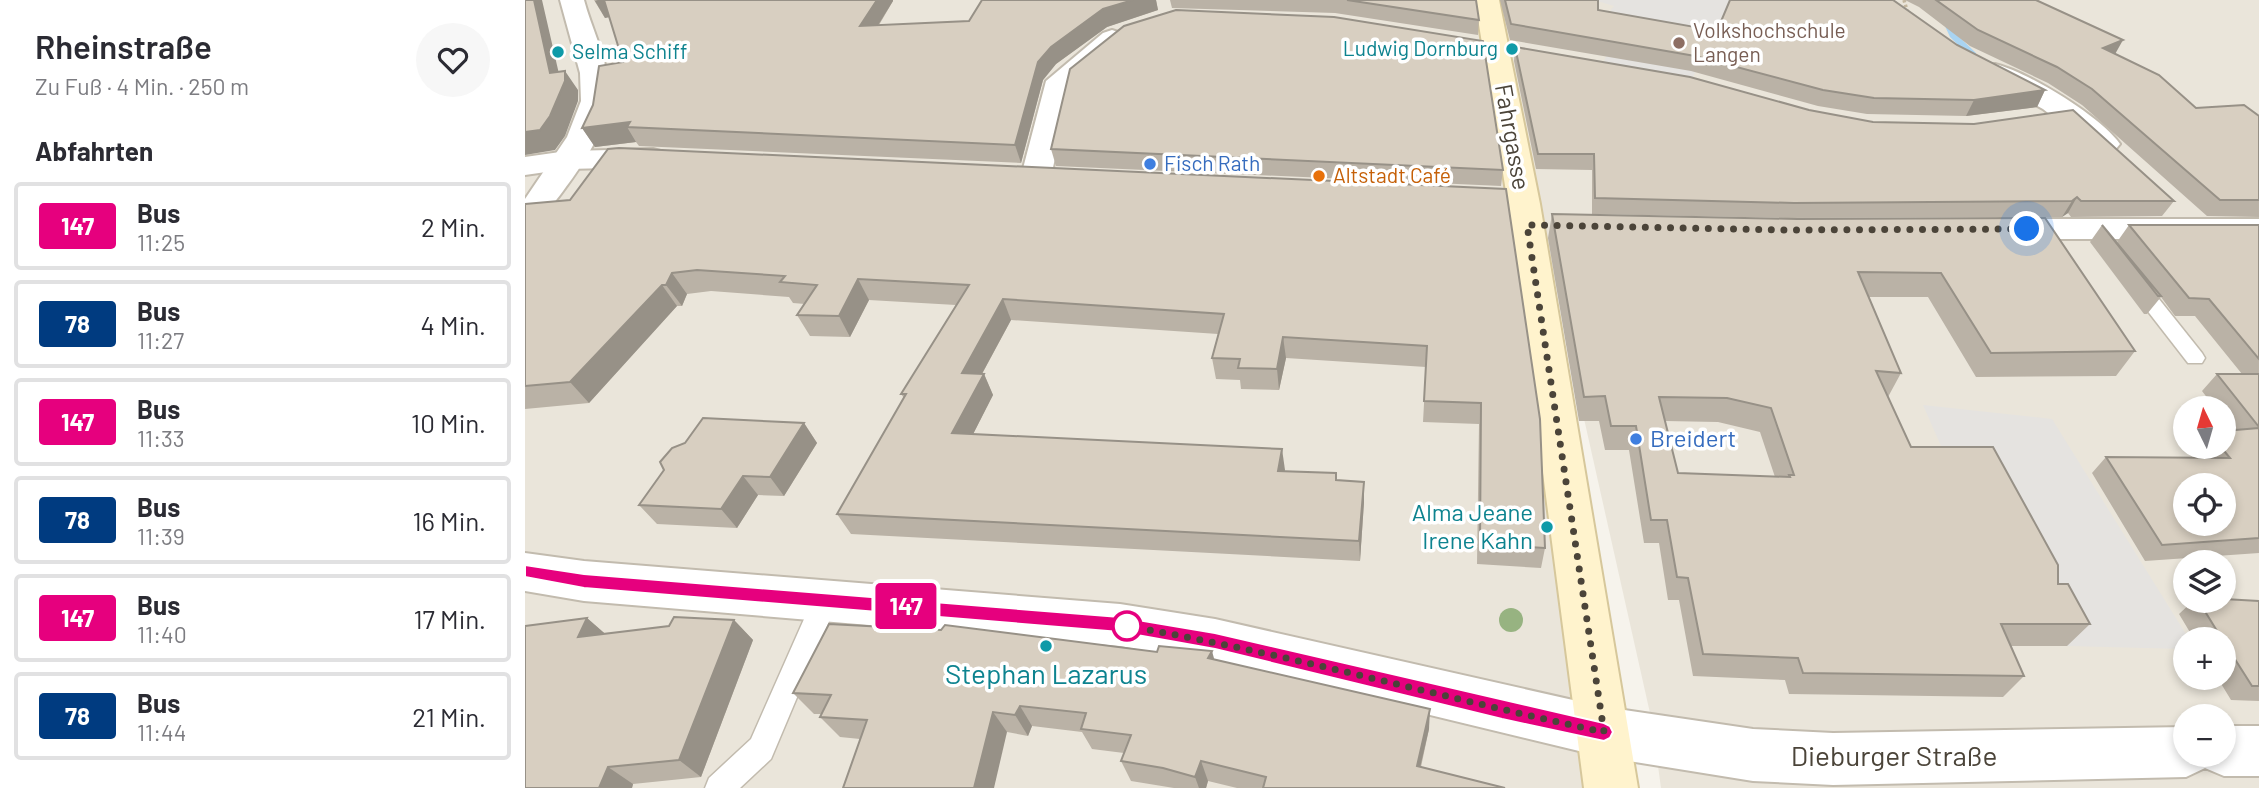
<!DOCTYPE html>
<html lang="de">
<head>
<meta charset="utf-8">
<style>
  :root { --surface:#fff; --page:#f7f7f7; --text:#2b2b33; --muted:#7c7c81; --line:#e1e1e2 }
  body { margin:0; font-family:Barlow,sans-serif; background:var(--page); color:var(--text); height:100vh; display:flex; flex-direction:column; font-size:26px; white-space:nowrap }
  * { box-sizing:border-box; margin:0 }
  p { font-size:23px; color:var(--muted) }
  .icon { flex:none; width:38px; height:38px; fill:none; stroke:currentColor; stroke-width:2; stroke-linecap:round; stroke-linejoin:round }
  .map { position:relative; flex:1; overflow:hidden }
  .sheet { display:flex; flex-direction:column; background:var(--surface); width:525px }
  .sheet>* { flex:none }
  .badge { padding:0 14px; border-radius:5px; font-size:24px; line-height:46px }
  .needle { width:46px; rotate:355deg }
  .controls { position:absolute; left:1648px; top:396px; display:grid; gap:14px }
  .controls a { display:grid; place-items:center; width:63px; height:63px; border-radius:50%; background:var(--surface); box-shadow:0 4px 10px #0003; font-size:35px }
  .you { position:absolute; width:35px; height:35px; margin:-18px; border:5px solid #fff; border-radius:50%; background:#1a73e8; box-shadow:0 0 0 10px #1a73e833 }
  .map>.badge { position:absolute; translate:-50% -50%; box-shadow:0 0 0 4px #fff }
  h2 { padding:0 35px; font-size:26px; line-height:63px }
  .round { display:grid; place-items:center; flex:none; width:74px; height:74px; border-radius:37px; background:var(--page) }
  .headline { display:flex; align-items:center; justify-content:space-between; height:119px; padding:0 35px }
  h1 { font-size:33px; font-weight:600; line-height:52px }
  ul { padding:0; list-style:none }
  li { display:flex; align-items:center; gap:21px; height:88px; margin:0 14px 10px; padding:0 21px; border:4px solid var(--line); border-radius:7px }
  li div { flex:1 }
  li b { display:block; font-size:26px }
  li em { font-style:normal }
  li .badge { min-width:77px; font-weight:700; text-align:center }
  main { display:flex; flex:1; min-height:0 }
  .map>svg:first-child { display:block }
  .residential { fill:#eae5da; fill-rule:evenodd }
  .parking { fill:#e5e3e0 }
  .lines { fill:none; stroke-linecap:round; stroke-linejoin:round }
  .stream { fill:#a9d4f2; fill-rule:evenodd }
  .service-casing { stroke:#c2bbae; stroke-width:3 }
  .minor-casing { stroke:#c2bbae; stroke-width:4 }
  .tertiary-casing { stroke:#c2bbae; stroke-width:4 }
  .secondary-casing { stroke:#d6c79b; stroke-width:4 }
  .path { stroke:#c4b79f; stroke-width:3.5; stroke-dasharray:2.5 2.5; stroke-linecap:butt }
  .service { fill:#fff; fill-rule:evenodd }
  .minor { fill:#fff; fill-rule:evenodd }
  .tertiary { fill:#fff; fill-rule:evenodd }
  .secondary { fill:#fff3cd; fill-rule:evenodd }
  .tree { fill:#97b381 }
  .wall { fill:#bab2a6; fill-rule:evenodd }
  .shaded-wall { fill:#979187 }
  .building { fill:#d8cfc1; stroke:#979187; stroke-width:2; fill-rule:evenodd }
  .line { fill:#e6007e; stroke:#fff; stroke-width:2 }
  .walk { stroke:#4b4439; stroke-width:7; stroke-dasharray:0 12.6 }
  .education-dot { fill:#8d6e63; stroke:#fff; stroke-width:2.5 }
  .culture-dot { fill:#0f9aa8; stroke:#fff; stroke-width:2.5 }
  .shop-dot { fill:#3f7fe0; stroke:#fff; stroke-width:2.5 }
  .food-dot { fill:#e8710a; stroke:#fff; stroke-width:2.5 }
  .stop-dot { fill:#fff; stroke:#e6007e; stroke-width:3.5 }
  .labels { text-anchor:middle; stroke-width:7; stroke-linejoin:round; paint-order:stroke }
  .far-education-label { font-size:21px; fill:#785e54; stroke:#fff; text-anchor:start }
  .far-culture-label { font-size:21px; fill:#0d838f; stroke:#fff; text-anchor:end }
  .far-shop-label { font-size:21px; fill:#366cbe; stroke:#fff; text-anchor:start }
  .far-food-label { font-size:21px; fill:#c56008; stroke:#fff; text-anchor:start }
  .street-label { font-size:24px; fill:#4b4439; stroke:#fff }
  .shop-label { font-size:24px; fill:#366cbe; stroke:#fff; text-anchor:start }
  .culture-label { font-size:24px; fill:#0d838f; stroke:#fff; text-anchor:end }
  .near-culture-label { font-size:28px; fill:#0d838f; stroke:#fff }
  .near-street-label { font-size:28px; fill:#4b4439; stroke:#fff }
</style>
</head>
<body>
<main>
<section class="sheet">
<div class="headline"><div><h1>Rheinstraße</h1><p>Zu Fuß · 4 Min. · 250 m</p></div><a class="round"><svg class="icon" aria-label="heart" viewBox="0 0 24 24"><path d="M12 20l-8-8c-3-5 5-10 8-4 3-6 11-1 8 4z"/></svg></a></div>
<h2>Abfahrten</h2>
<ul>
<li><span class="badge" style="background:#e6007e;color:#fff">147</span><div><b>Bus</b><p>11:25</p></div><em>2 Min.</em></li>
<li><span class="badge" style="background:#003b80;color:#fff">78</span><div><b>Bus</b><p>11:27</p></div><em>4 Min.</em></li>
<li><span class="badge" style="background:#e6007e;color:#fff">147</span><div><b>Bus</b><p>11:33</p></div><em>10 Min.</em></li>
<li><span class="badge" style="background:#003b80;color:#fff">78</span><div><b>Bus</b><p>11:39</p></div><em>16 Min.</em></li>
<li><span class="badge" style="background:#e6007e;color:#fff">147</span><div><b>Bus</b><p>11:40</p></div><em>17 Min.</em></li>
<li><span class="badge" style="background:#003b80;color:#fff">78</span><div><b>Bus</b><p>11:44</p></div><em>21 Min.</em></li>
</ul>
</section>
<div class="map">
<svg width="1734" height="788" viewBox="0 0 1734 788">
  <rect width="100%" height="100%" fill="#f6f3ec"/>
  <g class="residential">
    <polygon points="0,0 952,0 1055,702 1064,788 0,788"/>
    <path d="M972 0H1734V788H1136L1127 722 1051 383ZM1661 408H1699V446H1661ZM1661 485H1699V523H1661ZM1661 562H1699V600H1661ZM1661 639H1699V677H1661ZM1661 716H1699V754H1661Z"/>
  </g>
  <g class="parking">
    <polygon points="1069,0 1211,0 1196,40 1080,18 1089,6"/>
    <polygon points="1084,51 1172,68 1166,82 1077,65"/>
    <polygon points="1398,405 1527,419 1664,639 1661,639 1661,649 1542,646 1427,471"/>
  </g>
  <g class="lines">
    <polygon class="stream" points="1392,0 1400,0 1426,23 1431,34 1451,53 1451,57 1445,57 1425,37 1420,26"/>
    <g class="service-casing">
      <g id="service">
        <polygon points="1611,277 1618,279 1677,353 1680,358 1677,363 1663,363 1604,287 1602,283 1604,279"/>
        <polygon points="300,589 309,592 313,600 246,759 215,788 180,788 184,778 226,739 291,592"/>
      </g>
    </g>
    <g class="minor-casing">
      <g id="minor">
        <polygon points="587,30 596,33 600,38 596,43 547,84 526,176 522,182 511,185 500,182 496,176 521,81 578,33"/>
        <path d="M1470 64C1503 72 1575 116 1595 144L1590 150 1580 153 1570 150 1518 109 1461 78 1457 72 1461 66Z"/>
        <polygon points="128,149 139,152 143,158 139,164 128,167 42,169 0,175 0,157 42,151"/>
        <polygon points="1476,219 1734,219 1734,239 1476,239 1465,236 1460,229 1465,222"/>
      </g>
    </g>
    <g class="tertiary-casing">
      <g id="tertiary">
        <path d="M35 0H59C66 27 81 55 83 84 88 137 39 187 11 228L0 231V199L42 137 56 101 55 73Z"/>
        <polygon points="0,553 59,561 595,604 690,619 1079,707 1228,729 1308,733 1661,727 1661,754 1699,754 1699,726 1734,726 1734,776 1699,776 1680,768 1661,777 1308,785 1228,781 1079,757 690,663 595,646 59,601 0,591"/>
      </g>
    </g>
    <g class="secondary-casing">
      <polygon id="secondary" points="950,0 974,0 1015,204 1113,788 1059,788 983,204"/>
    </g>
    <polyline class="path" points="1379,0 1383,14"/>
    <use href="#service" class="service"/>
    <use href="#minor" class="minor"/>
    <use href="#tertiary" class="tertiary"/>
    <use href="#secondary" class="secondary"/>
  </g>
  <circle class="tree" cx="986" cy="620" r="12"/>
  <g class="wall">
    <polygon points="69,0 368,1 354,25 444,21 457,0 631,0 633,10 582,27 531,64 518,80 496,163 114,146 111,142 70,147 57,128 98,62 84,17 80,18"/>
    <polygon points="645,0 951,0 954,20 953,35 810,13 647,8"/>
    <polygon points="975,0 1073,0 1073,10 1192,31 1432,45 1520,90 1512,107 1441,116 1342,114 1293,106 1166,71 985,40"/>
    <polygon points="1380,0 1511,0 1671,108 1734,116 1734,217 1682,216 1557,105 1523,83 1445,46 1394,7"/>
    <polygon points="990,47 1284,110 1649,201 1637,216 1546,217 1543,213 1537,217 1263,218 1067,214 1067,170 1011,169 989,61"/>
    <polygon points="526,149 978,170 976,186 531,166"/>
    <polygon points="981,189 1020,548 1016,568 952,564 954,424 898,422 901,367 761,358 754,390 716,389 715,380 691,379 687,358 693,334 486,320 457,374 459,374 468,395 448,434 759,471 811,473 812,480 839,482 839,502 835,561 326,534 312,514 379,398 376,394 431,305 344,300 325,337 285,336 272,315 280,304 268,303 264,297 186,291 162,294 157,306 152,306 64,403 0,409 0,204"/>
    <path d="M1027 214 1272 219 1520 218 1610 351 1591 376 1451 377 1403 297H1344L1376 373 1363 397 1386 447 1533 584 1565 624 1542 646H1486L1499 676 1478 697 1264 694 1260 680 1168 676 1154 600H1143L1134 543H1119L1104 450H1080L1074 421H1054L1023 238ZM1140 421 1193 422 1235 432 1250 477 1153 473Z"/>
    <polygon points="1577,225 1616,273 1592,242 1604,225 1734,225 1734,553 1620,561 1567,473 1581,457 1674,458 1667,449 1669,446 1699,446 1707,430 1699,420 1699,408 1690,408 1677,391 1692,374 1717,374 1670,316 1650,316 1636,297 1622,314 1619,314 1565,242"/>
    <polygon points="279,423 292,443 259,496 233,495 212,528 132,524 114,505"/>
    <polygon points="1669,600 1734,601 1734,701 1706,700 1692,677 1699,677 1699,639 1669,639 1654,614"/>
    <polygon points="62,618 80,634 209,620 228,640 176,777 108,784 107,788 0,788"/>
    <polygon points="689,660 904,729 896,767 980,788 712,788 683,781 681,788 649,788 606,781 596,761 599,753 567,749 557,732 507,726 503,736 482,732 335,739 315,737 295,717 297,714 289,714 268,693"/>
  </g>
  <g class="shaded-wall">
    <polygon points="9,0 17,0 37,87 40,71 53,90 53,101 40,136 30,150 0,155 0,132 25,73"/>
    <polygon points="73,0 80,0 89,16 80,18 70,1"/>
    <polygon points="352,0 368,0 368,1 342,43 335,26"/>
    <polygon points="608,0 631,0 633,10 582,27 531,64 518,80 496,163 490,145 513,62 526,47 578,9"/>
    <polygon points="1598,40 1589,56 1578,48"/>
    <polygon points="1520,90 1512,107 1441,116 1449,100"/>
    <polygon points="105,122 102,127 111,142 70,147 57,128"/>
    <polygon points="1552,197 1543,213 1537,217 1547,201"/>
    <polygon points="147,273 162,294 157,306 141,285"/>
    <polygon points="333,279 344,300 325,337 314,316"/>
    <polygon points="137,285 152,306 64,403 45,382"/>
    <polygon points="478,299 486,320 446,394 437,373"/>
    <polygon points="758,337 761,358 754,390 752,369"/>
    <polygon points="459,374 468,395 438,454 427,433"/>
    <polygon points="279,423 292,443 259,496 245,477"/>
    <polygon points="757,449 760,470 756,491 753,471"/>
    <polygon points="218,476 233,495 212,528 196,509"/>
    <polygon points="839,482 839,502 835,561 834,541"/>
    <polygon points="62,618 85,638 53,637"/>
    <polygon points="209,620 228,640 176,777 154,760"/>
    <polygon points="687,651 693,673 683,658"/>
    <polygon points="495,706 507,726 503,736 490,715"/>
    <polygon points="905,709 904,729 891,785 892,766"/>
    <polygon points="468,712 482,732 469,788 449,788"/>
    <polygon points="676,761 683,781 681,788 674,788 670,777"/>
    <polygon points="83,767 108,784 107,788 74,788"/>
  </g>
  <g class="building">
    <polygon points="0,0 9,0 25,73 40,71 40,81 25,116 15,130 0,132"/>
    <polygon points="79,0 352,0 335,26 444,21 457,0 608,0 578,9 526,47 513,62 490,145 102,127 105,122 57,128 68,105 74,66 98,62"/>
    <polygon points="822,0 951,0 954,20"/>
    <polygon points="980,0 1073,0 1073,10 1192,31 1205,0 1368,0 1432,45 1520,90 1449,100 1349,98 1298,90 1170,56 986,24"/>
    <polygon points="1411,0 1511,0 1598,40 1578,48 1634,75 1671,108 1719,105 1734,116 1734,200 1695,200 1567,89 1532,67 1453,30"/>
    <polygon points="651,10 809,17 958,41 978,170 526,149 545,69 599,26"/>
    <polygon points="990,47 1165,77 1284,110 1348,122 1449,124 1548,110 1649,201 1556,201 1552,197 1547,201 1269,203 1070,198 1069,154 1013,154"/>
    <polygon points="94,148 981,189 1015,419 1020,548 955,544 956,403 899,401 902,346 758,337 752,369 713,368 715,359 687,358 699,314 478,299 437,373 459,374 427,433 757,449 753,471 811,473 811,480 839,482 834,541 312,514 381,394 376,394 444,285 333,279 314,316 272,315 292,285 255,282 260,276 172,270 147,273 141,285 137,285 45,382 0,386 0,204 45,200 83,149"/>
    <path d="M1027 214 1272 219 1520 218 1610 351 1466 353 1416 273 1333 272 1376 373 1351 371 1386 447H1468L1533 565V584H1543L1565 624H1476L1499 676 1278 673 1273 658 1178 654 1163 578 1152 577 1142 520H1126L1111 426H1086L1080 396 1059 397ZM1134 397 1202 398 1246 408 1269 475H1264L1265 477 1153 473Z"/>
    <polygon points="1577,225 1636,296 1633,296"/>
    <polygon points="1604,225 1734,225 1734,359 1684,299 1664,298"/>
    <polygon points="1692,374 1734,374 1734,427"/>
    <polygon points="178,418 279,423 245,477 218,476 196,509 114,505 139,470 135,462 147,448 160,443"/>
    <path d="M1734 428V538L1637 545 1581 457 1705 458 1695 446H1699V431ZM1661 485H1699V523H1661Z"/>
    <polygon points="1699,599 1734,601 1734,686 1727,686 1699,642 1699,639 1697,639 1673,600 1699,600"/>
    <polygon points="149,617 209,620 154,760 83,767 74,788 0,788 0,626 62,618 53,637 144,626"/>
    <polygon points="304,624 416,630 420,625 632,652 634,646 687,651 683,658 905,709 892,766 980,788 738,788 741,777 676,761 670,777 638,768 596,761 606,735 556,729 561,713 495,706 490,715 468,712 449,788 318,788 342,720 295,717 306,695 268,693"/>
  </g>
  <polygon class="line" points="0,565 59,574 595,617 690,633 1079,723 1085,726 1088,732 1085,738 1079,741 977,719 690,649 595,632 59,588 0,577"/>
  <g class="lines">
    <path class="walk" d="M602 626 595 625C758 652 917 698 1079 732L1002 225 1262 230 1502 229"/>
  </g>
  <circle class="education-dot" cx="1154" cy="43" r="7"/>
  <g class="culture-dot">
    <circle cx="987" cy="49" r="7"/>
    <circle cx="33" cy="52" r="7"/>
    <circle cx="1022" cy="527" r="7"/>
    <circle cx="521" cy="646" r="7"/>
  </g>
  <g class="shop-dot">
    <circle cx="625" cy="164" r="7"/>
    <circle cx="1111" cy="439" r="7"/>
  </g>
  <circle class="food-dot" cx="794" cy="176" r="7"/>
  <circle class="stop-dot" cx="602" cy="626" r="14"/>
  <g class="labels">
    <g class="far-education-label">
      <text x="1168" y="38">Volkshochschule<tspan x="1168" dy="24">Langen</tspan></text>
    </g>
    <g class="far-culture-label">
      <text x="973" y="56">Ludwig Dornburg</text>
      <text x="47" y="59" text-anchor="start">Selma Schiff</text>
    </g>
    <g class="far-shop-label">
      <text x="639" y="171">Fisch Rath</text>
    </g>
    <g class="far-food-label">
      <text x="808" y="183">Altstadt Café</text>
    </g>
    <g class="street-label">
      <text transform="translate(987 137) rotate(80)" y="8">Fahrgasse</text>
    </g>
    <g class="shop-label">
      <text x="1125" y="447">Breidert</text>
    </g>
    <g class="culture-label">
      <text x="1008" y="521">Alma Jeane<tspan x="1008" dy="28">Irene Kahn</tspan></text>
    </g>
    <g class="near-culture-label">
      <text x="521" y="684">Stephan Lazarus</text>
    </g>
    <g class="near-street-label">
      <text x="1369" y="766">Dieburger Straße</text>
    </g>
  </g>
</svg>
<div class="controls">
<a><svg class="needle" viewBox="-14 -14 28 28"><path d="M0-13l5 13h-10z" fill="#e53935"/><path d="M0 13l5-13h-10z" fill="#7c7c81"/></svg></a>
<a><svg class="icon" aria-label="locate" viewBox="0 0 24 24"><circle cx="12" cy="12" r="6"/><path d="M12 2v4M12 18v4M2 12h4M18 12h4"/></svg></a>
<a><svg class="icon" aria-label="layers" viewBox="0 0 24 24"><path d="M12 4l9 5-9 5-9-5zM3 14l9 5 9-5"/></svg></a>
<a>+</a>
<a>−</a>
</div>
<div class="you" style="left:1502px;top:229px"></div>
<b class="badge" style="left:381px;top:606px;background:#e6007e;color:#fff">147</b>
</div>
</main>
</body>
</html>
